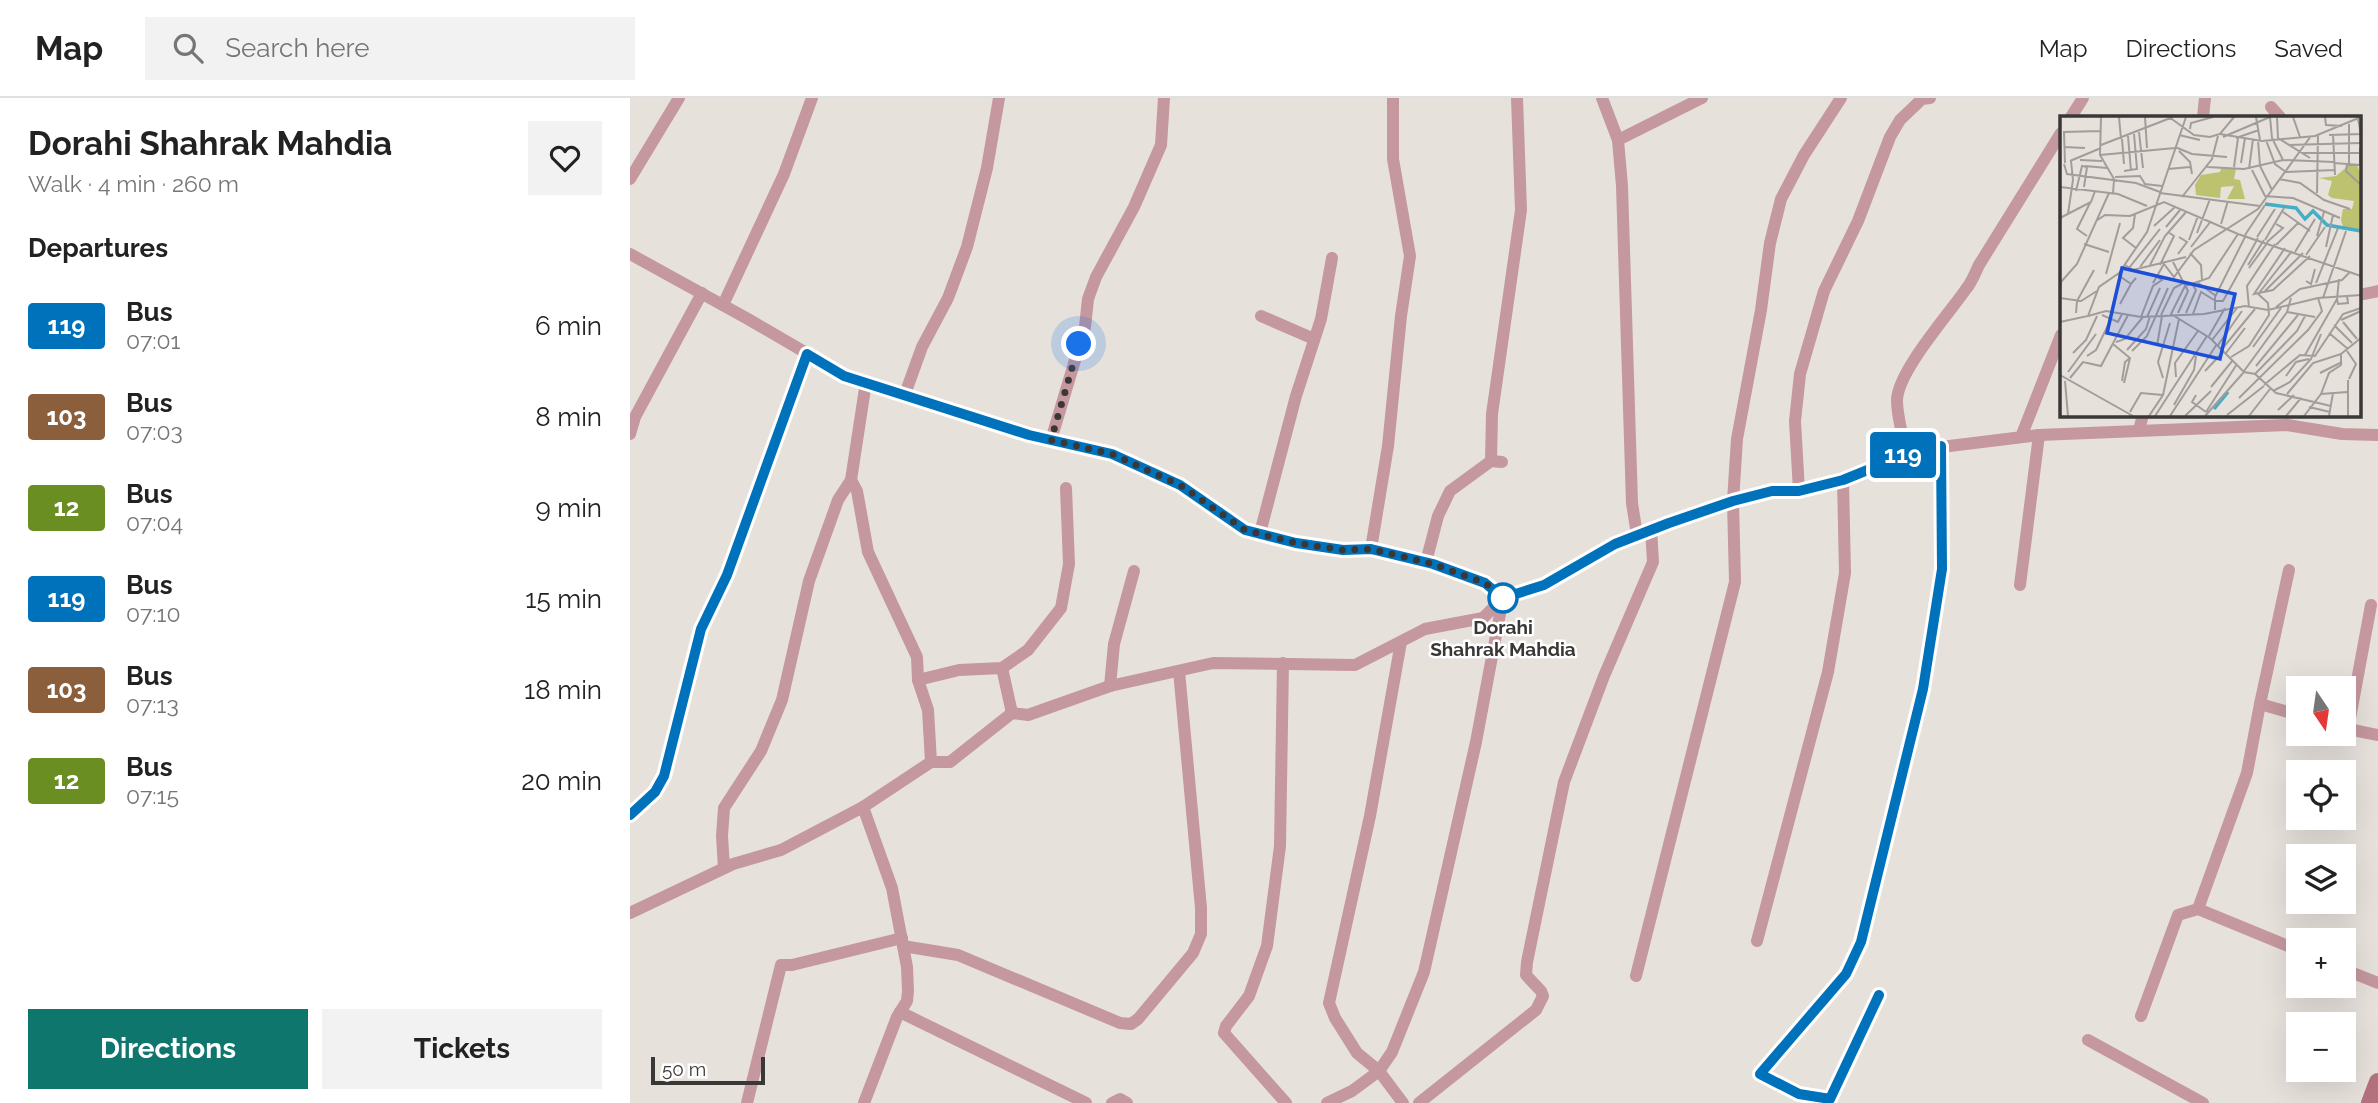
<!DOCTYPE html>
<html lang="en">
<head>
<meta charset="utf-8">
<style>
  :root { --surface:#fff; --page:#f2f2f2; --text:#222; --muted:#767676; --line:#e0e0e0; --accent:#0f766e }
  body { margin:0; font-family:Raleway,sans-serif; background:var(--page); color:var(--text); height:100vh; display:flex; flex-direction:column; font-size:26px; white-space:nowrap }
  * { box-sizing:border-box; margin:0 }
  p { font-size:23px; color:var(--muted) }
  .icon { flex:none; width:38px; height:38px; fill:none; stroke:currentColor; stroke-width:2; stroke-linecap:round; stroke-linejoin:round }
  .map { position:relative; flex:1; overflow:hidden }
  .drawer { display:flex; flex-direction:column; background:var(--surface); width:630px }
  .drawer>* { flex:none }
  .badge { padding:0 14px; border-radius:5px; font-size:24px; line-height:46px }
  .needle { width:46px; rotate:167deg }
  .buttons { position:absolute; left:1656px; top:578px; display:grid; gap:14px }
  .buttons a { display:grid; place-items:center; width:70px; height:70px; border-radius:0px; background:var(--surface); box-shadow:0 7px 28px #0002; font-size:35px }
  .scale { position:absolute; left:21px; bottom:18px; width:114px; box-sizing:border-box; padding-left:7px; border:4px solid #3a3836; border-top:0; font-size:19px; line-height:24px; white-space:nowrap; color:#3a3836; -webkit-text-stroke:5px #fff; paint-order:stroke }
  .you { position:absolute; width:35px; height:35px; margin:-18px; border:5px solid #fff; border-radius:50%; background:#1a73e8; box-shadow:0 0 0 10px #1a73e833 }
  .map>.badge { position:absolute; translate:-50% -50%; box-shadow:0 0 0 4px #fff }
  h2 { padding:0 28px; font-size:26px; line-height:63px }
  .round { display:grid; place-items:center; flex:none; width:74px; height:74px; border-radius:0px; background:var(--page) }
  .summary { display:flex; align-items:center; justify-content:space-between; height:119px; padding:0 28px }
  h1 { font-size:33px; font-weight:700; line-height:52px }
  .action { display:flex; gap:14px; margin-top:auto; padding:14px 28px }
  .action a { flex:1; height:80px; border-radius:0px; background:var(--accent); color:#fff; font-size:28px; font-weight:700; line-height:80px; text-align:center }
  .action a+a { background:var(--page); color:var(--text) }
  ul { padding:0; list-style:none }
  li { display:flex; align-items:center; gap:21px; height:91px; padding:0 28px }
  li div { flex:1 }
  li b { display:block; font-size:26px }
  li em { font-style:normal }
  li .badge { min-width:77px; font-weight:700; text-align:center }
  header { display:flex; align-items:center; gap:42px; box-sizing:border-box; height:98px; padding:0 35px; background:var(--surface); border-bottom:2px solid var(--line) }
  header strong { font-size:33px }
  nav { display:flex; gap:38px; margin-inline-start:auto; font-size:24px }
  .search { width:490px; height:63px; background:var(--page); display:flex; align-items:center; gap:18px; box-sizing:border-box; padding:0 24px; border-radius:0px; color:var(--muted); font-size:26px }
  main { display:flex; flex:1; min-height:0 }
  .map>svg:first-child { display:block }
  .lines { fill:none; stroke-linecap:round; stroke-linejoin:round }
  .street { stroke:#c5979e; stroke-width:12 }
  .secondary { stroke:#b4717e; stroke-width:18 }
  .line-casing { stroke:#fff; stroke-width:16 }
  .line { stroke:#0072bc; stroke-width:10 }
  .walk { stroke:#3a3836; stroke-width:7; stroke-dasharray:0 12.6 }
  .stop-dot { fill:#fff; stroke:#0072bc; stroke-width:3.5 }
  .labels { text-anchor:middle; stroke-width:5; stroke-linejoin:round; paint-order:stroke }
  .stop-label { font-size:19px; font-weight:bold; fill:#3a3836; stroke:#fff }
  .inset-river { fill:none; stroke:#46adc6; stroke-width:3.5 }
  .inset-road { fill:none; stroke:#a29d9a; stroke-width:2 }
  .view { fill:#1d4ed8; fill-opacity:0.15; stroke:#1d4ed8; stroke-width:3.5 }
  .inset-edge { fill:none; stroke:#3a3836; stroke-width:3.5 }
</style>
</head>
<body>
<header>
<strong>Map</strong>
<div class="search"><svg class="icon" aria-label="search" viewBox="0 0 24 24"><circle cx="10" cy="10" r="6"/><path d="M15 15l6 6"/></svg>Search here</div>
<nav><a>Map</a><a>Directions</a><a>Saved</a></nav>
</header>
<main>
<section class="drawer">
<div class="summary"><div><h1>Dorahi Shahrak Mahdia</h1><p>Walk · 4 min · 260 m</p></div><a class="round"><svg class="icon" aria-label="heart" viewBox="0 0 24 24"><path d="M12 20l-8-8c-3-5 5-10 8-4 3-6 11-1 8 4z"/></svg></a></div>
<h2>Departures</h2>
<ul>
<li><span class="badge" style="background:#0072bc;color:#fff">119</span><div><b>Bus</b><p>07:01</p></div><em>6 min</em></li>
<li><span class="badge" style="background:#8b5e3c;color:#fff">103</span><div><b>Bus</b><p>07:03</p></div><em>8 min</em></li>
<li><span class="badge" style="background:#6b8e23;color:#fff">12</span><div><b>Bus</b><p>07:04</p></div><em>9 min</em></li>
<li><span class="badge" style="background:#0072bc;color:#fff">119</span><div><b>Bus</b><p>07:10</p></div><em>15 min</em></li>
<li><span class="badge" style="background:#8b5e3c;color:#fff">103</span><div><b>Bus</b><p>07:13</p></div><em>18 min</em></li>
<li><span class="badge" style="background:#6b8e23;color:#fff">12</span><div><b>Bus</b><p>07:15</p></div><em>20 min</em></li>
</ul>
<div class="action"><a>Directions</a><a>Tickets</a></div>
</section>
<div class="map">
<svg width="1748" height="1005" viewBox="0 0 1748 1005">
  <rect width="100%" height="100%" fill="#e7e1dc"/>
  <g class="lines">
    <g class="street">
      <polyline points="972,0 988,42 992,88 1002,405 1007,437"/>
      <polyline points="1641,9 1650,19"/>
      <polyline points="1441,19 1453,0"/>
      <polyline points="1573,19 1575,0"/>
      <polyline points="988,42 1072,0"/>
      <polyline points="0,81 49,0"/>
      <polyline points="0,156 118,221 214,277 399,337 482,356 550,387 615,432 666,445 713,452 741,451 803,466 855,485 873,500 846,644 794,874 762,954 749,973 722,993 697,1005"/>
      <polyline points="1729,197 1748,193"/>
      <polyline points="93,207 154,76 182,0"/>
      <polyline points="631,218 684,241"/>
      <polyline points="275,296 292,249 318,200 337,149 357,70 369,0"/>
      <polyline points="1509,332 1513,317"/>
      <polyline points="0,336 5,319 72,195"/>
      <polyline points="1391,339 1431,237"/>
      <polyline points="421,342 455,229 458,201 466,179 504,109 531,47 534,0"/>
      <path d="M1277 356C1273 338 1267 320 1267 302 1268 273 1319 216 1336 191 1342 184 1345 175 1349 167L1431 35"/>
      <polyline points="861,363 862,316 891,112 887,0"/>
      <polyline points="221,382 227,393 238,454 287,559 288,582 298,612 301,664"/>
      <polyline points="1169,393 1165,323 1170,276 1194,193 1228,123 1260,39 1270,22 1292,1 1300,0"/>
      <polyline points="630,435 666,298 691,221 702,160"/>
      <polyline points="741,451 758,348 771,218 780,158 763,61 763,0"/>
      <polyline points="796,464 808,418 820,393 861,363 872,364"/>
      <polyline points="1390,487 1409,337"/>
      <polyline points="771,544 740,718 699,905 705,920 727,955 749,973 773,1005"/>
      <polyline points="653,565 650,748 637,848 619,898 596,928 594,935 656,1005"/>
      <polyline points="372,570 382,615"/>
      <polyline points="288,582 329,572 372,570 398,552 431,510 439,466 436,390"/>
      <polyline points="480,588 484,546 504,473"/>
      <polyline points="1630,606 1668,617"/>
      <polyline points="1713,630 1748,637"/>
      <polyline points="1718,631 1741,507"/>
      <polyline points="233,709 262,790 277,869 278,893 277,903 267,919 234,1005"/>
      <polyline points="0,717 25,694 34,678 71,531 97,477 177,256"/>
      <polyline points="94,770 92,738 94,710 131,653 152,602 179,483 208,402 221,382 236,284"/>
      <polyline points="1568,811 1617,675 1630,606 1659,472"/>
      <polyline points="0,815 103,766 151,752 233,709 301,664 320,664 382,615 398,617 480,588 583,565 725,567 795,531 853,520 873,500 914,487 985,446 1039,425 1142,393 1169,393 1213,382 1243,368 1295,351 1409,337 1657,327 1712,336 1748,337"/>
      <polyline points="1127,843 1198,574 1215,475 1213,382"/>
      <polyline points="273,848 328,857 490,925 501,926 508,921 563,855 571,836 571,810 549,573"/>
      <polyline points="1713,871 1748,885"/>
      <polyline points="1006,878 1105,484 1103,403 1107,341 1131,212 1140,145 1151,101 1174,57 1211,0"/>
      <polyline points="270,914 456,1005"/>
      <polyline points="1511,918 1548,817 1568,811 1668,852"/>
      <polyline points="1458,942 1573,1005"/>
      <polyline points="1200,1001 1169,996 1131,976 1216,876 1231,844 1293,591 1312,471 1311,348"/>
      <polyline points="117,1005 151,867 162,867 272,840"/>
      <polyline points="482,1005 490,1001 497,1005"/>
      <polyline points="789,1005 906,912 913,898 911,893 896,877 897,864 934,684 974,578 1023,464 1021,431"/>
      <polyline points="1199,1005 1249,897"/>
    </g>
    <polyline class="secondary" points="1740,1005 1748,984"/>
  </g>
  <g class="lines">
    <g class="line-casing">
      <polyline id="line" points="0,717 25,694 34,678 71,531 97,477 177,256 214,278 399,337 482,356 550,387 615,432 666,445 713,452 741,451 803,466 855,485 873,500 914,487 985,446 1039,425 1103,403 1142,393 1169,393 1213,382 1277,356 1311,348 1312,471 1293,591 1231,844 1216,876 1130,976 1169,996 1200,1001 1249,897"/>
    </g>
    <use href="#line" class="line"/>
    <polyline class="walk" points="449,246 421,342 482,356 528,377 550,387 615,432 666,445 713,452 741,451 803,466 855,485 873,500"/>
  </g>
  <circle class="stop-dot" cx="873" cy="500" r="14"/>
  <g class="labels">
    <g class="stop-label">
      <text x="873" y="536">Dorahi<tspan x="873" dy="22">Shahrak Mahdia</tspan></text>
    </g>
  </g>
  <g transform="translate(1430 18)">
    <rect width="301" height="301" fill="#e7e1dc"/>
    <path d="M289 49H297L301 59V114L296 115 283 111 281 104 283 93H292L294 85 272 82 268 79 272 65 259 62 276 60ZM161 52 176 53 174 63 180 64 185 83H167L174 70 161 71 160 82 136 79 135 69 141 59 160 56Z" fill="#bcc26f"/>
    <path class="inset-river" d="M205 88 236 92 245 103 253 95 267 109 301 115M154 293 168 276"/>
    <path class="inset-road" d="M41 1 40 39 54 63 53 78M59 1 61 23M85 1 87 32M109 1 134 19 150 21 160 18 174 1M196 1 200 24M210 1 212 22 223 44M217 1 218 22 250 42M233 1 240 21M265 1 266 9 282 10M130 13 131 7 153 1M79 16 83 52M160 18 202 25 255 20 301 1M273 18 275 59M119 19 140 24M269 19 301 18 298 3M68 20 71 55M163 21 210 1M176 22 199 14M62 23 64 48M198 24 200 50 212 74M206 24 215 48 226 56 275 54M41 29 113 1M228 29 301 27M4 31 25 32M115 31 132 38 167 41M119 35 130 46 132 58M241 37H301M40 39 115 32M20 44 42 45M10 45 41 32M5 47 4 16 41 15M181 47 185 22M274 47 300 49V32M4 48 7 58 76 67 100 76M287 48 286 55 301 69M289 48V8M25 50 47 52M147 51 184 53 223 44 274 46M174 51 178 22M108 53 130 51M189 53 193 23M192 54 205 80 233 82 280 102M64 55 77 53 74 18M55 61 80 60 85 68 102 70M219 63 240 67 264 84 290 93M0 71 58 78 87 90M16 75 22 50 27 51 24 71M100 77 200 90M257 77 258 19M122 81 152 43 158 20M223 96 250 115M8 98 13 64 11 45M75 98 73 112 63 122 76 132M0 102 31 86 35 75M36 105 45 99 70 100 104 86 178 118 301 160M161 108 168 85M94 110 115 91M106 111 120 94M137 117 150 83M178 118 149 162 125 170 111 198 150 222 184 256 195 258 216 277 271 290M185 119 205 89M27 120 17 113 30 87M257 120 264 96M197 121 215 93M129 124 138 100M205 124 224 92M207 126 223 112 216 108M24 128 49 136M216 129 238 107M131 131 151 105M266 131 273 99M225 132 194 178 213 174 250 140M235 136 255 103M130 137 141 149 142 164M118 138 127 126 119 121M246 139 265 111M113 146 128 175 118 197M65 149 73 154 126 141M90 149 105 120 126 96M100 149 114 120 108 116M188 149 204 124M80 151 100 124M69 152 100 113M189 152 208 126M46 158 60 107M58 159 71 168 76 162M246 165 251 168 255 153M137 166 156 180M93 167 104 148 114 161 134 134 198 93 251 20M256 167 278 112M205 175 243 137M199 177 232 135M0 182 1 166 17 148 49 77M0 182 21 185 37 175M263 182 286 115M277 183 278 188 288 187 287 180M155 185H163L198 122M60 188 71 168M189 191 187 170 215 128M216 191 240 173 282 164 289 157M155 194V181L186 119M227 196 255 201M16 197 17 185 34 154M126 197 136 174 132 168M133 198 141 176 154 184M42 199 58 206 62 198M101 199 114 172 125 166M28 200 46 195 81 201 144 198 185 190 208 194 258 182 301 179M81 201 93 170 102 164 97 161M87 201 100 172M281 204 301 195M0 206 28 200 39 171 59 157 87 116 126 1M283 206 297 223M274 209 292 227M269 217 288 233M149 220 165 192M152 224 177 192M56 226 65 223 83 201M53 228 70 242 64 267M158 229 182 195M97 230 102 200M193 231 221 192M162 233 195 193M67 234 86 213 90 200M72 235 87 220 108 172M287 235 296 248 289 263M13 237 26 224 37 200M166 237 185 212M245 239 277 183 279 163M27 240 36 234 50 205M171 241 189 230 209 199 208 187 197 177M196 250 238 199M145 255 164 235M184 255 227 196 231 182M8 256 36 218M260 257 282 246M195 258 237 215 245 200M0 259 73 300M226 260 236 246 249 243M116 261 115 247 138 215M10 262 23 246 41 250 68 199M103 262 98 246 110 207M5 265 8 300M62 265 65 246 70 242M204 269 240 239 255 240 283 198 301 192M151 271 173 244M213 275 230 266 251 243 261 218M227 278 253 247 281 238M261 278 287 276M136 279 132 286 146 296M179 282 248 214 262 195 258 182M114 289 134 254 136 240M249 291 270 296M218 294 234 279M70 296 81 277 103 279M146 296 177 248M167 299 204 270M89 300 103 279 119 203M95 300 147 220M110 300 157 228M125 300 151 275M145 300 184 256M189 300 210 273M226 300 241 282M244 300 261 278 269 257 281 249V238L301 222M269 300 273 277M288 300V264"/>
    <path class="view" d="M62 152 175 178 160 243 47 217Z"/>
    <rect width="301" height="301" class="inset-edge"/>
  </g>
</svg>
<div class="buttons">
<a><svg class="needle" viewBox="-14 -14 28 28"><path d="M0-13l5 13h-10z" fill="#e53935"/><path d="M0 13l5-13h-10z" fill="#767676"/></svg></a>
<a><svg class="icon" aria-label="locate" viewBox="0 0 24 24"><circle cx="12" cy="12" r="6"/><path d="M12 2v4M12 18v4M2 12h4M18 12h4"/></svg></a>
<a><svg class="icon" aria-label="layers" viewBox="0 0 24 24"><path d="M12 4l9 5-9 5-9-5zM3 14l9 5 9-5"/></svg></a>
<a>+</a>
<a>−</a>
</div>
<div class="scale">50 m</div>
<div class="you" style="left:449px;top:246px"></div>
<b class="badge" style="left:1273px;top:357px;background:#0072bc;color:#fff">119</b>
</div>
</main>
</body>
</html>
